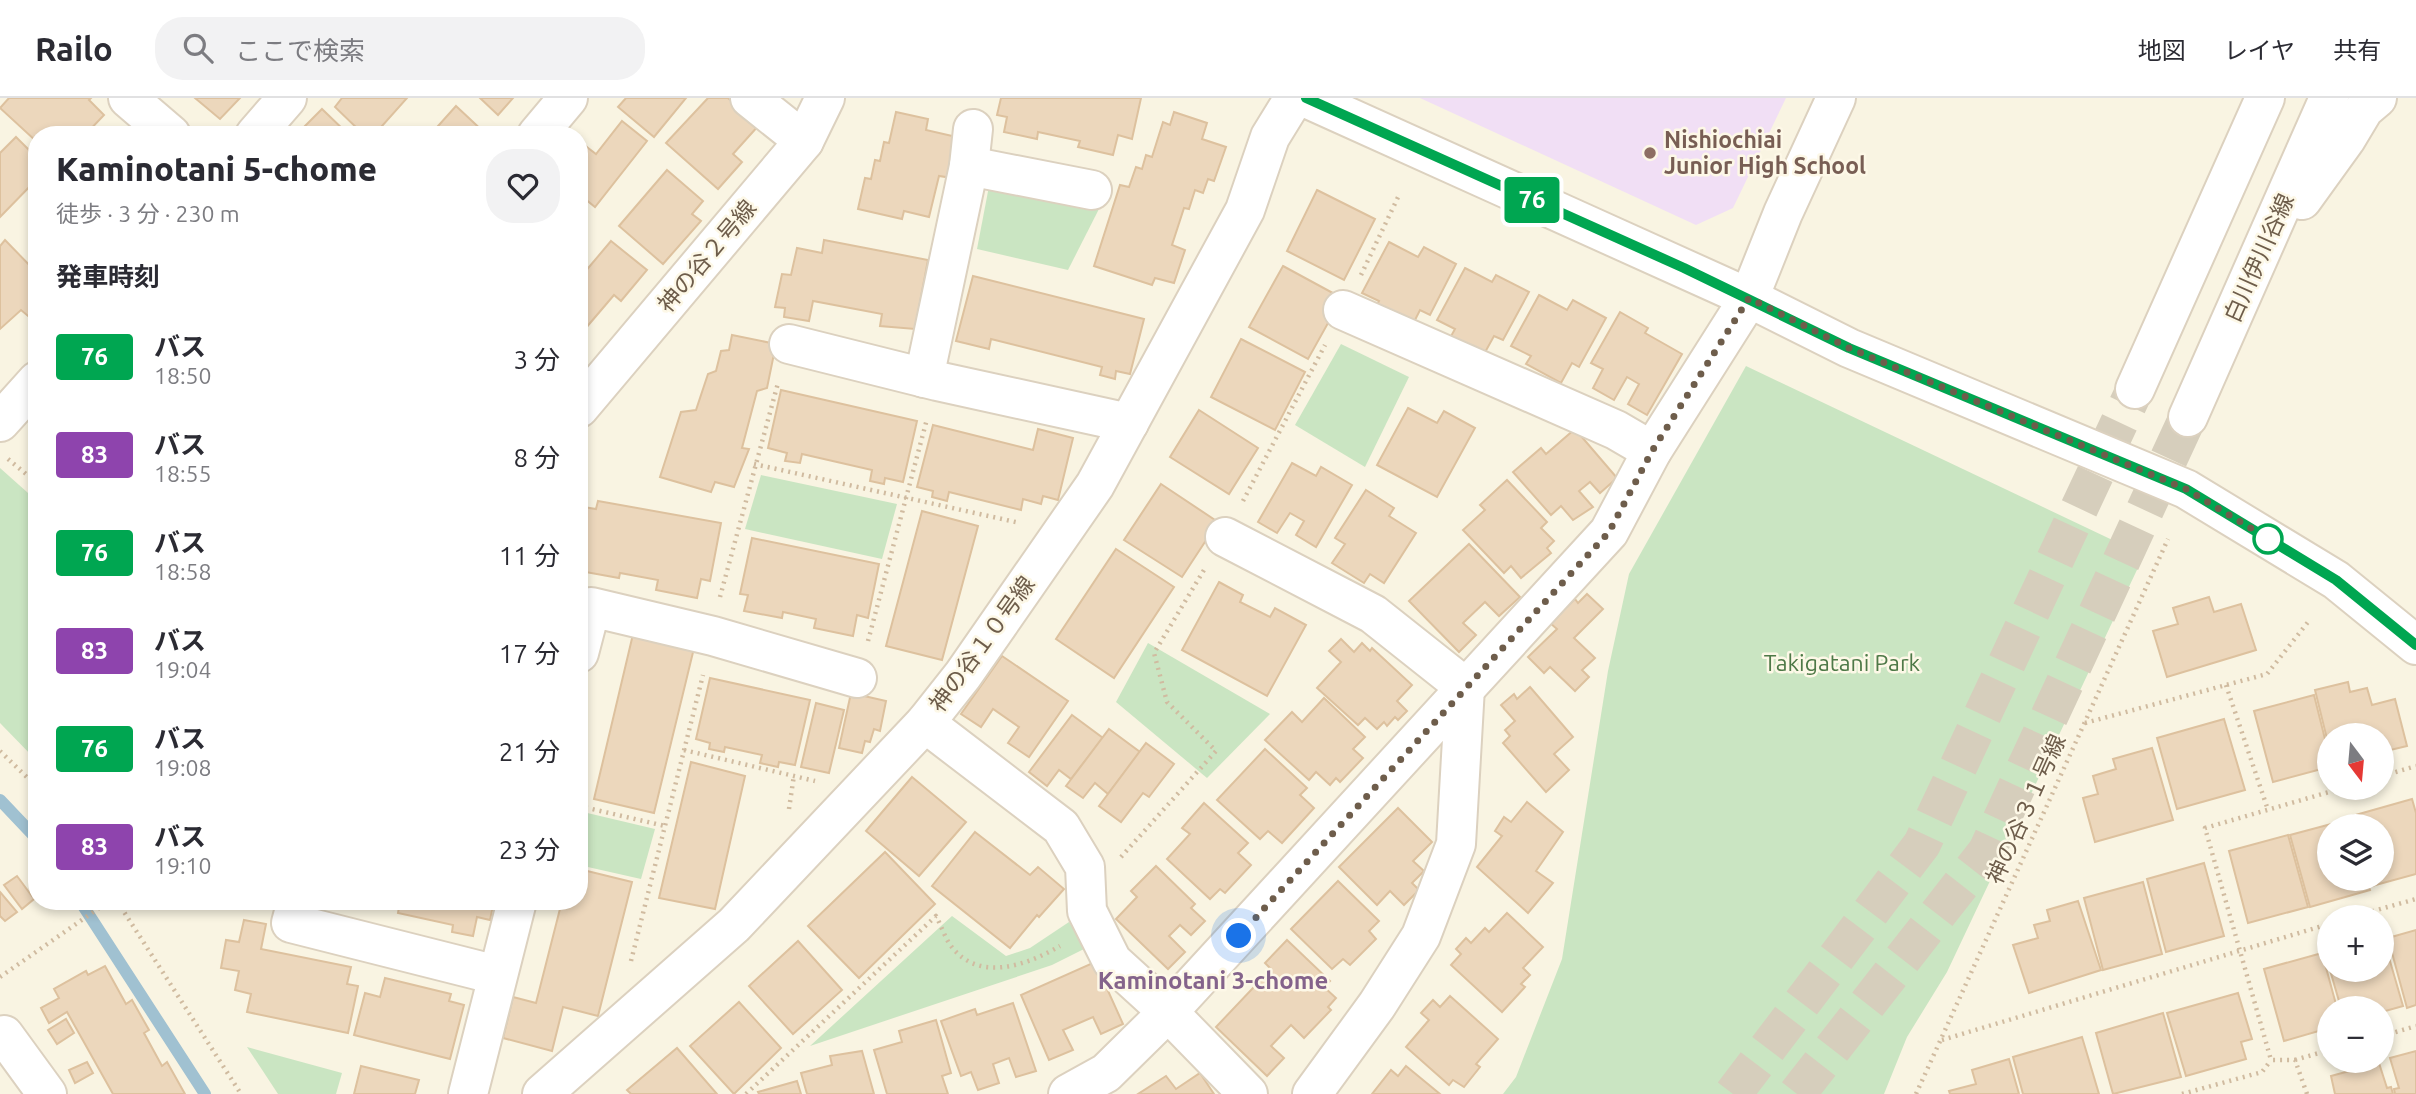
<!DOCTYPE html>
<html lang="ja">
<head>
<meta charset="utf-8">
<style>
  :root { --surface:#fff; --page:#f2f2f3; --text:#2b2b33; --muted:#7c7c81; --line:#e1e1e2 }
  body { margin:0; font-family:Ubuntu,"Noto Sans JP",sans-serif; background:var(--page); color:var(--text); height:100vh; display:flex; flex-direction:column; font-size:26px; white-space:nowrap }
  * { box-sizing:border-box; margin:0 }
  p { font-size:23px; color:var(--muted) }
  .icon { flex:none; width:38px; height:38px; fill:none; stroke:currentColor; stroke-width:2; stroke-linecap:round; stroke-linejoin:round }
  .map { position:relative; flex:1; overflow:hidden }
  .side { position:absolute; left:28px; top:28px; width:560px; height:784px; display:flex; flex-direction:column; background:var(--surface); border-radius:28px; box-shadow:0 4px 10px #0003 }
  .side>* { flex:none }
  .badge { padding:0 14px; border-radius:5px; font-size:24px; line-height:46px }
  .needle { width:46px; rotate:164deg }
  .buttons { position:absolute; left:2317px; top:625px; display:grid; gap:14px }
  .buttons a { display:grid; place-items:center; width:77px; height:77px; border-radius:50%; background:var(--surface); box-shadow:0 4px 10px #0003; font-size:35px }
  .you { position:absolute; width:35px; height:35px; margin:-18px; border:5px solid #fff; border-radius:50%; background:#1a73e8; box-shadow:0 0 0 10px #1a73e833 }
  .map>.badge { position:absolute; translate:-50% -50%; box-shadow:0 0 0 4px #fff }
  h2 { padding:0 28px; font-size:26px; line-height:63px }
  .round { display:grid; place-items:center; flex:none; width:74px; height:74px; border-radius:28px; background:var(--page) }
  .headline { display:flex; align-items:center; justify-content:space-between; height:119px; padding:0 28px }
  h1 { font-size:33px; font-weight:800; line-height:52px }
  ul { padding:0; list-style:none }
  li { display:flex; align-items:center; gap:21px; height:98px; padding:0 28px }
  li div { flex:1 }
  li b { display:block; font-size:26px }
  li em { font-style:normal }
  li .badge { min-width:77px; font-weight:700; text-align:center }
  header { display:flex; align-items:center; gap:42px; box-sizing:border-box; height:98px; padding:0 35px; background:var(--surface); border-bottom:2px solid var(--line) }
  header strong { font-size:33px }
  nav { display:flex; gap:38px; margin-inline-start:auto; font-size:24px }
  .search { width:490px; height:63px; background:var(--page); display:flex; align-items:center; gap:18px; box-sizing:border-box; padding:0 24px; border-radius:28px; color:var(--muted); font-size:26px }
  .map>svg:first-child { display:block }
  .education { fill:#f1dff5 }
  .green { fill:#cae5c2 }
  .lines { fill:none; stroke-linecap:round; stroke-linejoin:round }
  .stream { stroke:#a0c1d1; stroke-width:12 }
  .building { fill:#ecd7bc; stroke:#ddc19e; stroke-width:2 }
  .tertiary-tunnel { stroke:#d6cebc; stroke-width:38; stroke-dasharray:38 19; stroke-linecap:butt }
  .minor-casing { stroke:#dcd1bf; stroke-width:42 }
  .tertiary-casing { stroke:#dcd1bf; stroke-width:42 }
  .path { stroke:#d0bba0; stroke-width:4.5; stroke-dasharray:2 5; stroke-linecap:butt }
  .minor { stroke:#fff; stroke-width:38 }
  .tertiary { stroke:#fff; stroke-width:38 }
  .line-casing { stroke:#fff; stroke-width:16 }
  .line { stroke:#00a651; stroke-width:10 }
  .walk { stroke:#6e5d4b; stroke-width:7; stroke-dasharray:0 12.6 }
  .education-dot { fill:#8d6e63; stroke:#fdf8e7; stroke-width:2.5 }
  .stop-dot { fill:#fff; stroke:#00a651; stroke-width:3.5 }
  .labels { text-anchor:middle; stroke-width:5; stroke-linejoin:round; paint-order:stroke }
  .education-label { font-size:23px; font-weight:bold; fill:#785e54; stroke:#fdf8e7; text-anchor:start }
  .street-label { font-size:23px; fill:#6e5d4b; stroke:#fdf8e7 }
  .park-label { font-size:23px; fill:#4e7947; stroke:#fdf8e7 }
  .neighbourhood-label { font-size:24px; font-weight:bold; fill:#84638b; stroke:#fdf8e7 }
</style>
</head>
<body>
<header>
<strong>Railo</strong>
<div class="search"><svg class="icon" aria-label="search" viewBox="0 0 24 24"><circle cx="10" cy="10" r="6"/><path d="M15 15l6 6"/></svg>ここで検索</div>
<nav><a>地図</a><a>レイヤ</a><a>共有</a></nav>
</header>
<div class="map">
<svg width="2416" height="996" viewBox="0 0 2416 996">
  <rect width="100%" height="100%" fill="#f9f4e2"/>
  <polygon class="education" points="1420,0 1786,0 1733,110 1696,127"/>
  <g class="green">
    <polygon points="990,83 1101,107 1068,172 977,151"/>
    <polygon points="1341,246 1409,279 1365,369 1295,327"/>
    <polygon points="1746,268 2144,457 1947,874 1907,939 1884,996 1503,996 1516,979 1562,861 1608,573 1629,476"/>
    <polygon points="0,370 37,403 37,663 0,625"/>
    <polygon points="761,377 897,406 882,461 745,431"/>
    <polygon points="1148,545 1270,616 1207,680 1116,604"/>
    <polygon points="579,713 655,731 641,781 579,767"/>
    <polygon points="952,818 1006,858 1030,850 1069,824 1086,850 1052,867 810,948"/>
    <polygon points="247,949 342,975 336,996 278,996"/>
  </g>
  <g class="lines">
    <g class="stream">
      <polyline points="0,702 37,741"/>
      <polyline points="80,803 205,996"/>
    </g>
  </g>
  <g class="building">
    <polygon points="9,0 91,0 89,2 104,17 85,37 37,37 37,44 0,10"/>
    <polygon points="195,0 240,0 220,21"/>
    <polygon points="342,0 407,0 374,37 364,37 335,9"/>
    <polygon points="480,0 513,0 498,17"/>
    <polygon points="626,0 686,0 654,39 618,9"/>
    <polygon points="708,0 728,0 759,27 733,56 742,64 718,91 666,45"/>
    <polygon points="1001,0 1141,0 1132,41 1118,37 1113,57 1078,49 1080,43 1038,34 1037,41 1004,34 1007,19 997,17"/>
    <polygon points="456,8 487,37 430,37"/>
    <polygon points="322,11 349,37 308,37 302,31"/>
    <polygon points="896,14 928,21 926,32 961,40 952,80 939,78 929,119 904,113 902,121 858,111 865,80 871,81 875,62 880,63 884,44 889,45"/>
    <polygon points="1174,14 1207,25 1202,41 1226,49 1214,83 1208,81 1203,95 1195,92 1189,111 1184,110 1172,147 1185,152 1174,185 1155,180 1152,187 1094,168 1120,87 1129,89 1136,69 1142,71 1146,57 1152,59 1163,24 1170,27"/>
    <polygon points="622,23 647,43 595,109 579,96 579,43 596,56"/>
    <polygon points="16,39 37,60 37,81 0,119 0,55"/>
    <polygon points="667,72 703,103 692,116 701,123 663,166 619,128"/>
    <polygon points="1317,92 1375,121 1344,182 1287,153"/>
    <polygon points="5,142 37,175 37,220 34,223 21,212 0,231 0,148"/>
    <polygon points="824,142 928,162 915,231 880,228 882,216 813,203 809,223 784,219 785,210 775,209 782,176 791,177 797,150 822,155"/>
    <polygon points="611,143 647,172 621,203 614,197 585,231 579,226 579,171 584,175"/>
    <polygon points="1389,144 1418,159 1424,149 1456,166 1430,217 1420,212 1410,232 1374,213 1379,203 1362,195"/>
    <polygon points="1283,168 1342,200 1308,261 1249,229"/>
    <polygon points="1465,170 1492,184 1496,177 1529,194 1503,242 1494,238 1483,258 1450,240 1455,231 1437,222"/>
    <polygon points="973,178 1144,221 1130,276 1116,273 1115,281 1100,277 1102,269 991,241 989,251 956,243"/>
    <polygon points="1539,197 1567,212 1573,202 1606,220 1579,269 1572,265 1561,285 1526,266 1531,258 1511,248"/>
    <polygon points="1620,214 1648,230 1645,235 1682,256 1647,317 1628,306 1639,286 1627,279 1614,302 1593,290 1603,271 1591,265"/>
    <polygon points="732,237 776,246 767,290 757,293 742,350 749,351 734,389 715,384 711,394 660,379 681,314 696,312 708,276 716,273 721,253 729,252"/>
    <polygon points="1241,241 1305,274 1275,332 1211,299"/>
    <polygon points="781,292 917,323 903,384 885,380 884,386 870,383 872,372 802,356 800,365 785,363 787,355 768,350"/>
    <polygon points="1408,310 1437,325 1444,313 1475,330 1437,399 1377,367"/>
    <polygon points="1199,312 1258,350 1229,396 1170,359"/>
    <polygon points="933,327 1033,352 1038,331 1073,340 1058,402 1043,398 1041,406 1023,401 1021,412 949,394 947,403 932,399 933,393 917,389"/>
    <polygon points="1575,331 1617,380 1600,395 1590,384 1579,393 1593,409 1573,422 1561,408 1551,417 1513,374 1541,350 1546,356"/>
    <polygon points="1292,365 1316,378 1321,369 1352,387 1316,449 1296,437 1304,423 1290,415 1277,435 1258,424"/>
    <polygon points="1507,382 1547,424 1541,430 1554,443 1547,450 1551,455 1521,480 1511,468 1504,475 1463,432 1485,412 1480,407"/>
    <polygon points="1161,386 1218,424 1182,479 1124,442"/>
    <polygon points="1366,392 1394,410 1389,418 1416,435 1384,485 1370,476 1364,485 1332,465 1345,446 1335,440"/>
    <polygon points="598,403 721,425 710,483 701,481 697,500 656,492 658,482 620,475 619,480 580,473 583,458 579,457 579,429 583,409 596,411"/>
    <polygon points="922,413 978,428 942,562 886,548"/>
    <polygon points="752,440 879,466 868,520 857,517 853,538 814,530 816,521 783,514 782,520 744,513 748,497 740,496"/>
    <polygon points="1469,446 1520,499 1499,518 1485,504 1463,525 1476,537 1459,554 1409,503"/>
    <polygon points="1116,451 1174,489 1114,580 1056,541"/>
    <polygon points="1219,484 1243,497 1240,504 1270,519 1275,510 1306,527 1267,598 1182,552"/>
    <polygon points="1587,496 1603,511 1574,540 1595,560 1582,572 1589,579 1575,593 1550,569 1544,575 1528,559 1557,531 1550,525 1575,501 1578,505"/>
    <polygon points="2209,499 2214,514 2241,506 2256,552 2167,579 2153,533 2178,526 2173,510"/>
    <polygon points="634,532 695,546 654,715 594,701"/>
    <polygon points="1341,541 1354,554 1362,545 1370,553 1372,550 1412,587 1397,603 1407,613 1398,622 1395,619 1387,628 1384,624 1377,631 1365,620 1358,627 1317,590 1341,564 1329,553"/>
    <polygon points="1002,558 1068,603 1029,659 1008,645 1019,629 993,611 981,629 961,616"/>
    <polygon points="710,580 810,602 795,667 779,664 778,669 760,665 762,657 725,649 724,654 709,651 710,645 696,641"/>
    <polygon points="2348,584 2350,594 2367,590 2372,607 2395,601 2407,648 2382,654 2382,637 2329,637 2329,649 2315,592"/>
    <polygon points="1530,589 1573,639 1554,656 1569,672 1546,694 1503,645 1510,638 1505,632 1515,623 1501,607 1514,596 1517,601"/>
    <polygon points="851,595 886,603 880,633 874,631 870,644 865,643 862,655 839,650"/>
    <polygon points="2314,597 2329,657 2329,669 2273,684 2254,613"/>
    <polygon points="1324,600 1365,639 1353,651 1363,660 1340,684 1336,680 1330,687 1316,674 1309,682 1265,642 1292,614 1302,624"/>
    <polygon points="816,605 844,612 829,675 801,669"/>
    <polygon points="1072,617 1103,640 1071,681 1059,672 1047,688 1029,674"/>
    <polygon points="2224,621 2245,692 2177,711 2157,640"/>
    <polygon points="1109,631 1140,654 1108,696 1095,685 1083,700 1066,688"/>
    <polygon points="1146,645 1174,666 1149,699 1143,695 1121,724 1099,708"/>
    <polygon points="2152,650 2173,722 2095,744 2083,700 2098,696 2093,678 2116,671 2113,661"/>
    <polygon points="1265,651 1307,690 1300,697 1314,710 1282,745 1268,733 1260,741 1217,702"/>
    <polygon points="691,664 745,678 715,811 659,800"/>
    <polygon points="912,679 966,724 919,778 866,733"/>
    <polygon points="2412,701 2416,715 2416,776 2372,788 2370,780 2382,780 2382,728 2355,728 2352,718"/>
    <polygon points="1527,704 1563,734 1536,773 1553,785 1528,815 1477,769 1502,738 1495,733 1504,719 1511,724"/>
    <polygon points="1204,705 1248,745 1238,755 1251,767 1225,795 1220,791 1210,801 1167,761 1190,736 1182,730"/>
    <polygon points="1398,710 1432,744 1413,763 1424,773 1412,785 1419,792 1404,807 1390,793 1377,807 1339,769"/>
    <polygon points="2350,721 2352,728 2329,728 2329,780 2366,780 2370,792 2310,809 2290,737"/>
    <polygon points="975,734 1030,777 1038,769 1064,791 1039,819 1037,817 1010,850 932,788"/>
    <polygon points="2288,737 2308,809 2248,825 2229,753"/>
    <polygon points="885,754 935,806 859,880 808,828"/>
    <polygon points="2204,765 2224,838 2166,854 2147,781"/>
    <polygon points="1156,768 1195,806 1191,810 1205,823 1191,837 1180,827 1169,838 1185,854 1168,871 1116,821 1137,799 1131,793"/>
    <polygon points="579,771 632,784 598,918 563,909 552,953 503,940 513,899 536,905 562,803 579,803"/>
    <polygon points="17,778 34,801 22,811 4,787"/>
    <polygon points="1338,783 1379,823 1369,833 1376,841 1350,867 1343,861 1332,871 1291,831"/>
    <polygon points="2143,784 2162,856 2103,872 2084,800"/>
    <polygon points="0,794 17,814 5,823 0,818"/>
    <polygon points="333,803 371,803 370,810"/>
    <polygon points="400,803 494,803 490,822 477,819 473,838 452,834 453,827 398,815"/>
    <polygon points="2078,803 2101,872 2029,895 2013,847 2038,840 2034,827 2050,823 2047,812"/>
    <polygon points="1507,815 1543,849 1523,870 1530,877 1521,886 1525,889 1502,914 1451,867 1461,856 1456,851 1466,840 1471,845 1485,830 1489,834"/>
    <polygon points="244,822 266,826 261,851 351,869 347,886 358,888 348,935 247,914 251,896 235,892 239,873 221,870 226,842 239,844"/>
    <polygon points="2416,832 2416,907 2407,910 2388,840"/>
    <polygon points="2383,839 2403,908 2382,914 2382,910 2341,910 2330,872 2382,872"/>
    <polygon points="1287,842 1330,883 1324,889 1336,900 1328,909 1331,912 1304,940 1291,927 1271,948 1284,960 1267,978 1216,929 1271,871 1265,865"/>
    <polygon points="798,843 842,892 793,936 749,888"/>
    <polygon points="2322,855 2337,910 2329,910 2329,930 2284,943 2264,871"/>
    <polygon points="1095,864 1123,926 1101,936 1093,919 1063,932 1073,952 1049,962 1021,897"/>
    <polygon points="105,868 126,906 132,902 149,932 144,935 162,968 167,964 185,996 113,996 67,914 49,925 41,910 59,900 54,891 86,873 88,877"/>
    <polygon points="385,880 451,896 449,903 464,907 450,961 354,937 365,895 380,899"/>
    <polygon points="2238,895 2252,941 2241,944 2246,961 2186,978 2167,915"/>
    <polygon points="1450,898 1498,941 1476,966 1480,969 1464,989 1453,982 1449,987 1406,949 1429,922 1421,915 1433,902 1440,909"/>
    <polygon points="739,904 781,950 734,996 690,948"/>
    <polygon points="1013,905 1036,973 1016,979 1009,960 993,966 999,985 978,992 971,974 961,978 941,923 975,911 977,917"/>
    <polygon points="2163,915 2181,979 2113,996 2096,935"/>
    <polygon points="66,921 74,935 57,946 48,932"/>
    <polygon points="936,922 951,975 942,978 948,996 887,996 874,952 902,944 899,933"/>
    <polygon points="2082,939 2099,996 2023,996 2013,959"/>
    <polygon points="677,950 717,996 631,996 627,992"/>
    <polygon points="862,953 874,996 807,996 801,975 832,967 830,958"/>
    <polygon points="2416,953 2416,996 2395,996 2394,991 2399,990 2390,960"/>
    <polygon points="2009,961 2019,996 1950,996 1949,993 1976,986 1972,972"/>
    <polygon points="87,964 93,975 75,985 69,972"/>
    <polygon points="2379,965 2387,990 2391,989 2393,996 2335,996 2331,978"/>
    <polygon points="361,968 419,982 415,996 354,996"/>
    <polygon points="1406,968 1440,996 1372,996 1391,972 1398,978"/>
    <polygon points="1200,975 1214,996 1138,996 1166,978 1176,991"/>
    <polygon points="797,983 801,996 759,996 758,994"/>
  </g>
  <g class="lines">
    <g class="tertiary-tunnel">
      <polyline points="1733,996 1922,746 2135,291"/>
      <polyline points="1797,996 1987,753 2188,319"/>
    </g>
    <g class="minor-casing">
      <g id="minor">
        <polyline points="128,0 171,37"/>
        <polyline points="750,0 804,43"/>
        <polyline points="255,37 287,0"/>
        <polyline points="537,37 568,0"/>
        <polyline points="969,68 1092,92"/>
        <polyline points="1343,212 1616,332 1652,353"/>
        <polyline points="789,246 937,283 1129,325"/>
        <polyline points="924,280 969,68 973,31"/>
        <polyline points="579,310 804,43 825,0"/>
        <polyline points="0,324 37,283"/>
        <polyline points="1225,439 1373,516 1465,589 1456,746 1421,838 1377,907 1312,996"/>
        <polyline points="579,555 591,509 713,538 857,580"/>
        <polyline points="925,625 1061,729 1085,769 1087,813 1112,863 1168,914 1248,996"/>
        <polyline points="297,803 291,825 497,877"/>
        <polyline points="4,937 47,996"/>
        <polyline points="468,996 517,803"/>
        <polyline points="542,996 734,827 925,625 963,577 1095,387 1245,112 1270,39 1294,0"/>
        <polyline points="1068,996 1106,975 1168,914 1609,434 1652,353 1749,200"/>
      </g>
    </g>
    <g class="tertiary-casing">
      <g id="tertiary">
        <polyline points="1306,0 1749,200 1849,250 2186,391 2336,482 2416,547"/>
        <polyline points="2302,102 2346,41 2364,11 2377,0"/>
        <polyline points="1749,200 1783,115 1836,0"/>
        <polyline points="2135,291 2265,0"/>
        <polyline points="2188,319 2329,0"/>
      </g>
    </g>
    <g class="path">
      <polyline points="1361,177 1400,95"/>
      <polyline points="8,361 37,385"/>
      <polyline points="754,366 1020,425"/>
      <polyline points="1243,403 1325,247"/>
      <polyline points="720,499 778,285"/>
      <polyline points="868,543 927,321"/>
      <polyline points="2226,587 2268,712"/>
      <polyline points="2085,625 2267,576 2308,524"/>
      <polyline points="684,652 815,683"/>
      <polyline points="0,653 37,689"/>
      <polyline points="2382,678 2416,668"/>
      <polyline points="579,708 665,728"/>
      <polyline points="789,711 794,677"/>
      <polyline points="1121,759 1216,653 1167,604 1154,555 1204,472"/>
      <polyline points="117,803 241,996"/>
      <polyline points="2352,819 2416,801"/>
      <polyline points="631,863 703,577"/>
      <polyline points="0,879 109,803"/>
      <polyline points="2382,938 2416,928"/>
      <polyline points="1942,942 2329,826"/>
      <polyline points="2295,962 2329,952"/>
      <path d="M746 996 936 818C941 827 945 840 951 848 979 885 1027 867 1060 848"/>
      <polyline points="1916,996 2168,441"/>
      <polyline points="2182,996 2262,974 2271,962"/>
      <polyline points="2307,996 2295,962 2271,962 2205,730 2343,690"/>
    </g>
    <use href="#minor" class="minor"/>
    <use href="#tertiary" class="tertiary"/>
  </g>
  <g class="lines">
    <g class="line-casing">
      <polyline id="line" points="1306,0 1684,170 1849,250 2186,391 2336,482 2416,547"/>
    </g>
    <use href="#line" class="line"/>
    <polyline class="walk" points="1239,838 1609,434 1652,353 1749,200 1849,250 2186,391 2272,443 2268,441"/>
  </g>
  <circle class="education-dot" cx="1650" cy="55" r="7"/>
  <circle class="stop-dot" cx="2268" cy="441" r="14"/>
  <g class="labels">
    <g class="education-label">
      <text x="1664" y="50">Nishiochiai<tspan x="1664" dy="26">Junior High School</tspan></text>
    </g>
    <g class="street-label">
      <text transform="translate(707 158) rotate(-50)" y="8">神の谷２号線</text>
      <text transform="translate(2259 160) rotate(-66)" y="8">白川伊川谷線</text>
      <text transform="translate(982 546) rotate(-54)" y="8">神の谷１０号線</text>
      <text transform="translate(2026 711) rotate(-66)" y="8">神の谷３１号線</text>
    </g>
    <g class="park-label">
      <text x="1842" y="573">Takigatani Park</text>
    </g>
    <g class="neighbourhood-label">
      <text x="1213" y="891">Kaminotani 3-chome</text>
    </g>
  </g>
</svg>
<div class="buttons">
<a><svg class="needle" viewBox="-14 -14 28 28"><path d="M0-13l5 13h-10z" fill="#e53935"/><path d="M0 13l5-13h-10z" fill="#7c7c81"/></svg></a>
<a><svg class="icon" aria-label="layers" viewBox="0 0 24 24"><path d="M12 4l9 5-9 5-9-5zM3 14l9 5 9-5"/></svg></a>
<a>+</a>
<a>−</a>
</div>
<div class="you" style="left:1239px;top:838px"></div>
<b class="badge" style="left:1532px;top:102px;background:#00a651;color:#fff">76</b>
<section class="side">
<div class="headline"><div><h1>Kaminotani 5-chome</h1><p>徒歩 · 3 分 · 230 m</p></div><a class="round"><svg class="icon" aria-label="heart" viewBox="0 0 24 24"><path d="M12 20l-8-8c-3-5 5-10 8-4 3-6 11-1 8 4z"/></svg></a></div>
<h2>発車時刻</h2>
<ul>
<li><span class="badge" style="background:#00a651;color:#fff">76</span><div><b>バス</b><p>18:50</p></div><em>3 分</em></li>
<li><span class="badge" style="background:#8e44ad;color:#fff">83</span><div><b>バス</b><p>18:55</p></div><em>8 分</em></li>
<li><span class="badge" style="background:#00a651;color:#fff">76</span><div><b>バス</b><p>18:58</p></div><em>11 分</em></li>
<li><span class="badge" style="background:#8e44ad;color:#fff">83</span><div><b>バス</b><p>19:04</p></div><em>17 分</em></li>
<li><span class="badge" style="background:#00a651;color:#fff">76</span><div><b>バス</b><p>19:08</p></div><em>21 分</em></li>
<li><span class="badge" style="background:#8e44ad;color:#fff">83</span><div><b>バス</b><p>19:10</p></div><em>23 分</em></li>
</ul>
</section>
</div>
</body>
</html>
